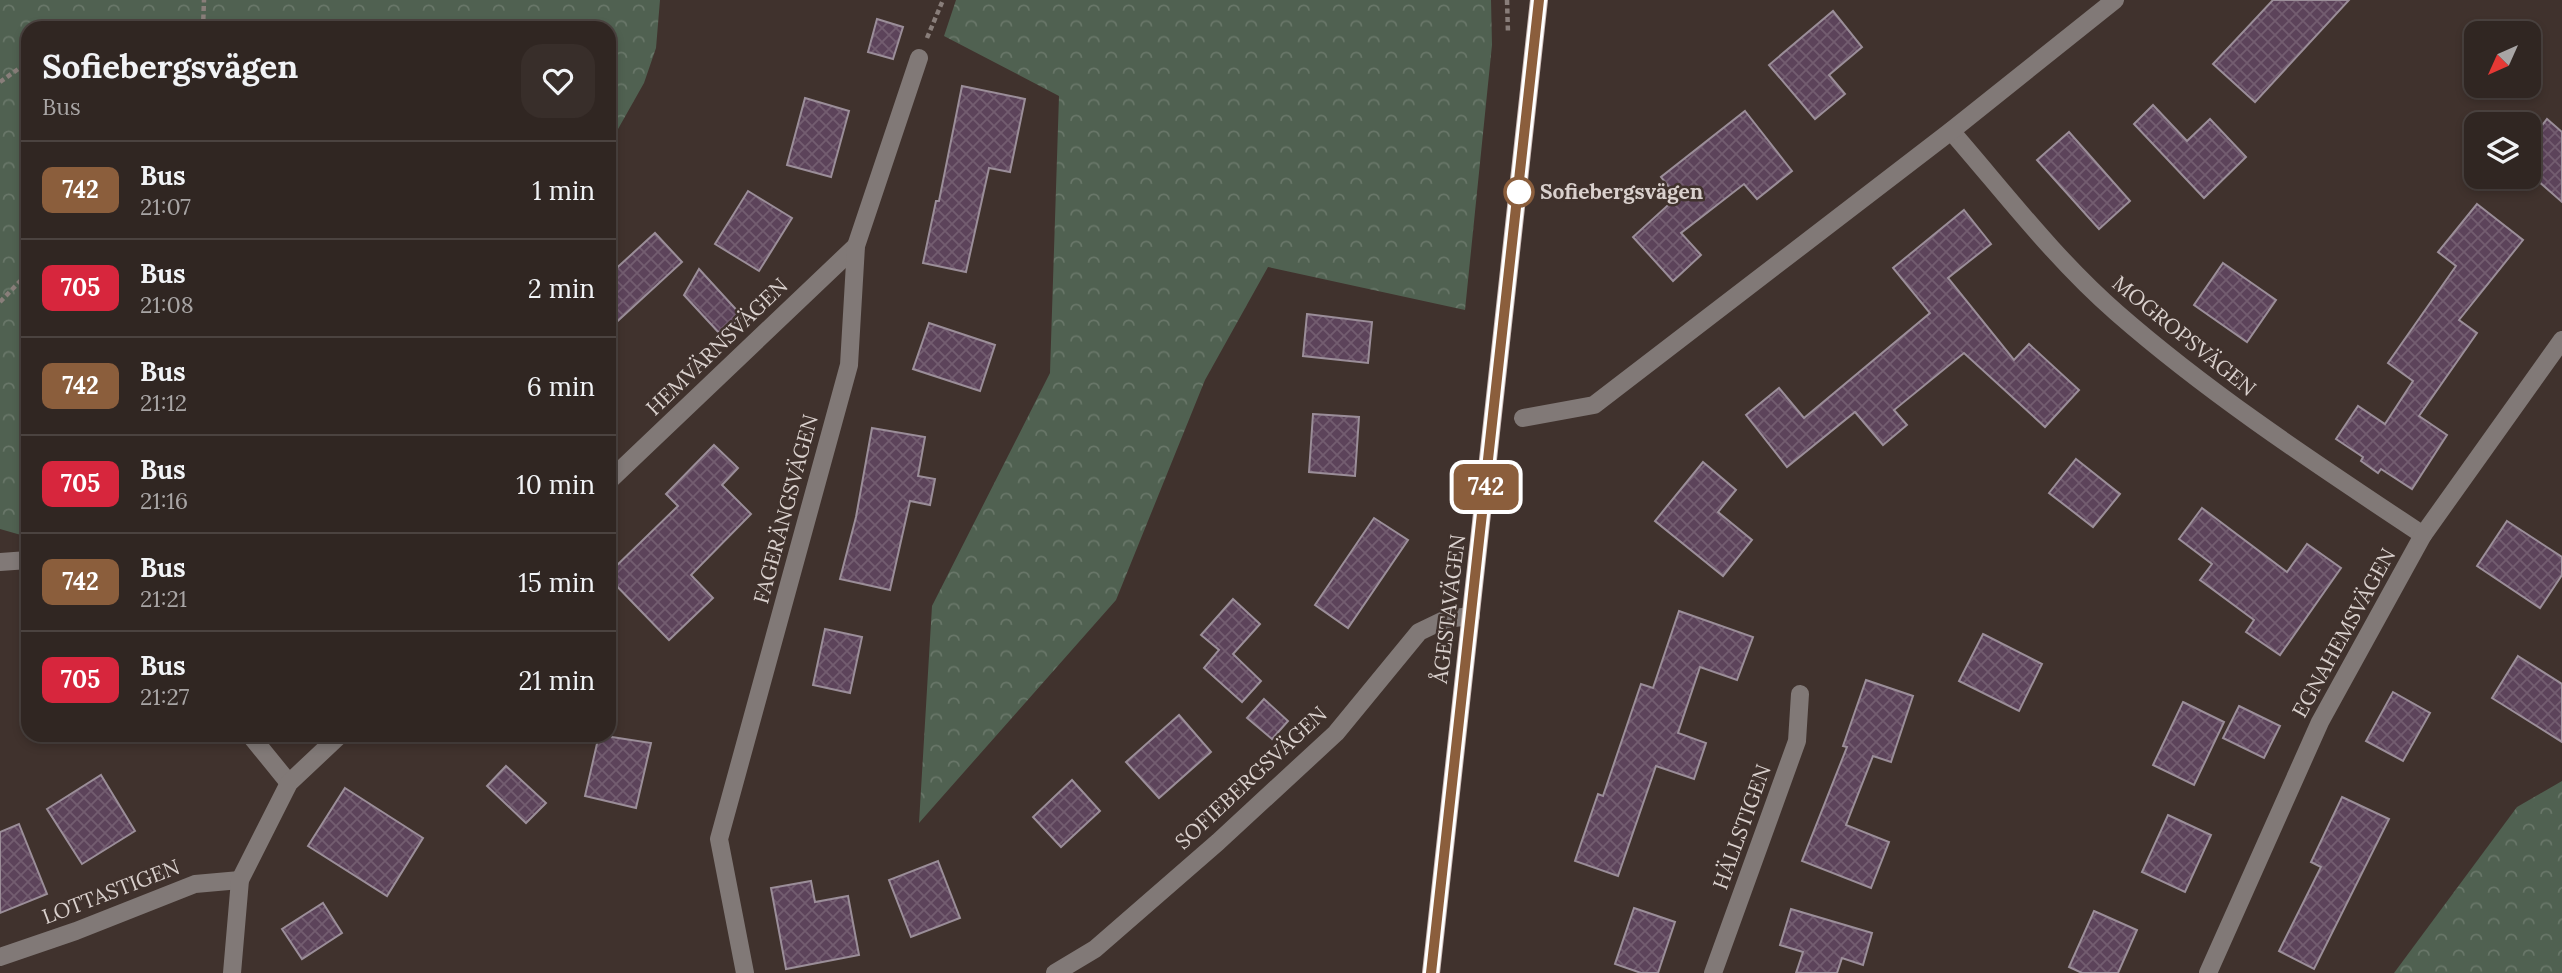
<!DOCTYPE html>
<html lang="en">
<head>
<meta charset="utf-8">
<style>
  :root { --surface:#302622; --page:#382e2a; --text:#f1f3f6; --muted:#a8a5a5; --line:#4b4340 }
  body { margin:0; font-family:Lora,serif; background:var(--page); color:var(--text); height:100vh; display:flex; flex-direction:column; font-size:26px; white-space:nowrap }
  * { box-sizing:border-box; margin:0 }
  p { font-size:23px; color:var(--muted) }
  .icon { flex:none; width:38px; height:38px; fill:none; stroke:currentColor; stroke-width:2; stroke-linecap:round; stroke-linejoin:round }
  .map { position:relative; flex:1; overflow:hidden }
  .drawer { position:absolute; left:21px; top:21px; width:595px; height:721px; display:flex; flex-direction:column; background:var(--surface); border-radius:21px; box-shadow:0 4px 10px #0003,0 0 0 2px var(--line) }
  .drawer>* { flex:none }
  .badge { padding:0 14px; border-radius:10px; font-size:24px; line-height:46px }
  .needle { width:46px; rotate:225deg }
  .tools { position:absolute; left:2464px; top:21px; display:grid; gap:14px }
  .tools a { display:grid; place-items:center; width:77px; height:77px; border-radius:14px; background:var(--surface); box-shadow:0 4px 10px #0003,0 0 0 2px var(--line); font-size:35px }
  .map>.badge { position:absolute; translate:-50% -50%; box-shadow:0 0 0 4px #fff }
  .round { display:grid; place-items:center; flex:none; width:74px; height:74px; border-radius:21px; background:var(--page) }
  .headline { display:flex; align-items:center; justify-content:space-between; height:119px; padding:0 21px }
  h1 { font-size:33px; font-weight:800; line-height:52px }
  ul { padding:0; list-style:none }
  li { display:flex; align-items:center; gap:21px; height:98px; padding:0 21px; border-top:2px solid var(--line) }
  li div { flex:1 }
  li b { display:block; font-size:26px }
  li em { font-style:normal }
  li .badge { min-width:77px; font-weight:700; text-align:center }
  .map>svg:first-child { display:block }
  .forest { fill:url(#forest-crowns) }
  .building { fill:url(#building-cross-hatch); stroke:#9b8e99; stroke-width:2 }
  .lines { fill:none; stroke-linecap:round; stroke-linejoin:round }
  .path { stroke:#897e7a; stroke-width:4.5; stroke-dasharray:5 3.5; stroke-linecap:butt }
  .minor { stroke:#817977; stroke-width:18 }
  .major { stroke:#ccbcb7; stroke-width:18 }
  .line-casing { stroke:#fff; stroke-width:16 }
  .line { stroke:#8b5e3c; stroke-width:10 }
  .stop-dot { fill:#fff; stroke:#8b5e3c; stroke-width:3.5 }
  .labels { text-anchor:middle; stroke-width:5; stroke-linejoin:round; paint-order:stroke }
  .stop-label { font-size:21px; font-weight:bold; fill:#d9d0cd; stroke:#40322d; text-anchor:start }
  .street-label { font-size:21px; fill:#d9d0cd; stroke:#40322d }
</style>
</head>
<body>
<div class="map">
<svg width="2562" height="973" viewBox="0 0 2562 973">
  <defs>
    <pattern id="forest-crowns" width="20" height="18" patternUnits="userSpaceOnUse" patternTransform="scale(1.75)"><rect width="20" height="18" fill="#506151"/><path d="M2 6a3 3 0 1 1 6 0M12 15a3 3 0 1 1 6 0" fill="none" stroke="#697769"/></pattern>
    <pattern id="building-cross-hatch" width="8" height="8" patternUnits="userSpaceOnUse" patternTransform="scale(1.75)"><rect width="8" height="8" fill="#5c435a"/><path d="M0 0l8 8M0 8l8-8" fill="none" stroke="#735d70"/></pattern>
  </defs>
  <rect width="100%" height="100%" fill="#40322d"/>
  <g class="forest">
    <polygon points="0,0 660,0 656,48 644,83 609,145 609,28 28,28 28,537 0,529"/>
    <polygon points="956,0 1491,0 1492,45 1465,310 1268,267 1205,380 1116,600 919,823 932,606 1050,373 1059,96 944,36"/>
    <polygon points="2562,781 2562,973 2394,973 2517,807"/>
  </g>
  <g class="building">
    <polygon points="2273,0 2349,0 2255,102 2213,64"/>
    <polygon points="1833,11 1862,47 1829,75 1845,94 1815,119 1769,65"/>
    <polygon points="877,19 903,27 893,59 868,52"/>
    <polygon points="962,86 1025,99 1010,172 989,168 966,272 923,263 936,201 939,201"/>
    <polygon points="805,98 849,111 831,177 787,165"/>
    <polygon points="2153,105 2187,141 2210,119 2246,157 2204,198 2134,124"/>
    <polygon points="1745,111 1792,171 1757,199 1744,184 1681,233 1701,255 1673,281 1633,237 1677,197 1661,177"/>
    <polygon points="2529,118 2540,128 2547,119 2562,132 2562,202 2529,173"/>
    <polygon points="2069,132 2130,201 2099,229 2037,160"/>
    <polygon points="748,191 792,218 759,271 715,244"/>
    <polygon points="2477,204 2523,240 2459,320 2477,333 2419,416 2447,435 2412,489 2381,469 2378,473 2361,461 2363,457 2336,439 2358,406 2385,424 2413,381 2388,363 2456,266 2438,252"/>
    <polygon points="1964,210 1991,244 1948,278 2014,360 2029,344 2079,390 2045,427 1964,353 1894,410 1907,425 1883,445 1855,412 1787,467 1746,415 1779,388 1804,418 1930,313 1893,268"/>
    <polygon points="655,233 682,262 609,329 609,275"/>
    <polygon points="2223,263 2276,300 2247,342 2194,305"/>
    <polygon points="699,269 742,316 721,335 684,295"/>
    <polygon points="1307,314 1372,322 1368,363 1303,356"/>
    <polygon points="929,323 995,345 980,391 913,369"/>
    <polygon points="1313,414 1359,417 1355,476 1309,472"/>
    <polygon points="872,428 925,437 918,476 935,479 930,505 910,501 890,590 840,579 856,517"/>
    <polygon points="714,445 738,468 722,485 751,514 691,575 713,598 669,640 609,578 609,573 678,506 666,494"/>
    <polygon points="2076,459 2120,494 2093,527 2049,493"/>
    <polygon points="1703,462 1736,490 1718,512 1752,540 1723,576 1655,521"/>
    <polygon points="2202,508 2287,572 2307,544 2341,568 2280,655 2246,632 2254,620 2200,580 2212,564 2179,539"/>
    <polygon points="1374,518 1408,540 1348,628 1315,605"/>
    <polygon points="2507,521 2562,557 2562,575 2540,608 2477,566"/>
    <polygon points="1233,599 1260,624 1233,654 1261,681 1242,702 1204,668 1219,650 1201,635"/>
    <polygon points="1679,611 1753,637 1737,680 1700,667 1678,733 1706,743 1694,779 1656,766 1618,876 1575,861 1598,794 1603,796 1641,684 1653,688"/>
    <polygon points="825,629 862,637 850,693 813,685"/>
    <polygon points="1983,634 2042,664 2019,711 1959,681"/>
    <polygon points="2518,656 2562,684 2562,742 2492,698"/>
    <polygon points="1866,680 1913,696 1891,762 1873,756 1846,825 1889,842 1871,888 1802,861 1847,747 1843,746"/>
    <polygon points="2393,692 2430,713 2403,761 2366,741"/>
    <polygon points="1264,699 1288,721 1272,739 1247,718"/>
    <polygon points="2183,702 2224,722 2194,785 2153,765"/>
    <polygon points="2239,706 2280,726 2264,758 2223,738"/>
    <polygon points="1179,715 1211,752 1159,798 1126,762"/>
    <polygon points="599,735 651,743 636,808 585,796"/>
    <polygon points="506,766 546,803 526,823 487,786"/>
    <polygon points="101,775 135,831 82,864 47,809"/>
    <polygon points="1072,780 1100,811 1061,847 1033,817"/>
    <polygon points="345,788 423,838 387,896 308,846"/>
    <polygon points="2342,797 2389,819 2314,969 2279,951 2321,867 2311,862"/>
    <polygon points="2168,815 2211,835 2185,892 2142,872"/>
    <polygon points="19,824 47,894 0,913 0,832"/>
    <polygon points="938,861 960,918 911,937 889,880"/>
    <polygon points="811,881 815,902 848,896 859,955 786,969 771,888"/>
    <polygon points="323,903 342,933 302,959 282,929"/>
    <polygon points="1634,908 1675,922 1658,973 1641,973 1615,964"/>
    <polygon points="1791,909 1872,933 1863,965 1842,958 1837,973 1796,973 1803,952 1780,945"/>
    <polygon points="2094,911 2137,930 2118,973 2082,973 2069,967"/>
  </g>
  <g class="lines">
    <g class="path">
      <polyline points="1507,0 1508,33"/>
      <polyline points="135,28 145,28"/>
      <polyline points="203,28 204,0"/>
      <polyline points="927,38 943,0"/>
      <polyline points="0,82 28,62"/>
      <polyline points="0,302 28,273"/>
    </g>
    <g class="minor">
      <path d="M1951 131C2005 193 2055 259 2117 313 2212 396 2318 465 2423 535"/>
      <polyline points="1523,418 1594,405 1951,131 2115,0"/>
      <polyline points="609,481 856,246"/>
      <polyline points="0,562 28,560"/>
      <polyline points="250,735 289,783"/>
      <polyline points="0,957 76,931 195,884 240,880"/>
      <polyline points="232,973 240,880 289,783 340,735"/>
      <polyline points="745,973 719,839 849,365 856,246 919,58"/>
      <polyline points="1055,973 1095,949 1218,842 1336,733 1419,632 1446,619 1471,616"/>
      <polyline points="1713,973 1797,741 1800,694"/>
      <polyline points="2208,973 2320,722 2423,535 2562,340"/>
    </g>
    <polyline class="major" points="1431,973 1539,0"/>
  </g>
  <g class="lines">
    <g class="line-casing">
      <polyline id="line" points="1431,973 1539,0"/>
    </g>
    <use href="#line" class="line"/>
  </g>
  <circle class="stop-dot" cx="1519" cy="192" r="14"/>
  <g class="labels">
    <g class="stop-label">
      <text x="1540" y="199">Sofiebergsvägen</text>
    </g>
    <g class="street-label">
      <text transform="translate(2184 336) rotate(39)" y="7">MOGROPSVÄGEN</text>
      <text transform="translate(717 347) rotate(-44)" y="7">HEMVÄRNSVÄGEN</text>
      <text transform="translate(786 509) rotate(-75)" y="7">FAGERÄNGSVÄGEN</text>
      <text transform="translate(1449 609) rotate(-83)" y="7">ÅGESTAVÄGEN</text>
      <text transform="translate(2344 633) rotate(-61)" y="7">EGNAHEMSVÄGEN</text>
      <text transform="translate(1251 778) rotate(-43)" y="7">SOFIEBERGSVÄGEN</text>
      <text transform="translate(1742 827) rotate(-70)" y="7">HÄLLSTIGEN</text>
      <text transform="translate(111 892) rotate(-21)" y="7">LOTTASTIGEN</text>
    </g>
  </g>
</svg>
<div class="tools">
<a><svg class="needle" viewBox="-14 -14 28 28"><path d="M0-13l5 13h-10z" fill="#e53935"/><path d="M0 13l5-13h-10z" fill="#a8a5a5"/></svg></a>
<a><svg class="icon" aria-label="layers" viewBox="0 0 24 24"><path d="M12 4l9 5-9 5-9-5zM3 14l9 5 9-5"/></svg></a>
</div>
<b class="badge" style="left:1486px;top:487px;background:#8b5e3c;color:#fff">742</b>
<section class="drawer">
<div class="headline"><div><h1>Sofiebergsvägen</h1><p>Bus</p></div><a class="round"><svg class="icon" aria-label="heart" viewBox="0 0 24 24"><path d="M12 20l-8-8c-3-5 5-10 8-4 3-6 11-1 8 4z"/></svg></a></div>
<ul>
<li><span class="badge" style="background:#8b5e3c;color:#fff">742</span><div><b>Bus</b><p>21:07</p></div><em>1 min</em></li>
<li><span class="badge" style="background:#d7263d;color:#fff">705</span><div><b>Bus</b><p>21:08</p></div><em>2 min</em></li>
<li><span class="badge" style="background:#8b5e3c;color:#fff">742</span><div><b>Bus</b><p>21:12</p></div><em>6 min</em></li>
<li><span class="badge" style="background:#d7263d;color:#fff">705</span><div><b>Bus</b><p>21:16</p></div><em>10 min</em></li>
<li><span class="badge" style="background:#8b5e3c;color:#fff">742</span><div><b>Bus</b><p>21:21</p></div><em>15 min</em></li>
<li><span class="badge" style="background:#d7263d;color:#fff">705</span><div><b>Bus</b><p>21:27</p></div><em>21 min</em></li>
</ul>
</section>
</div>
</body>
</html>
